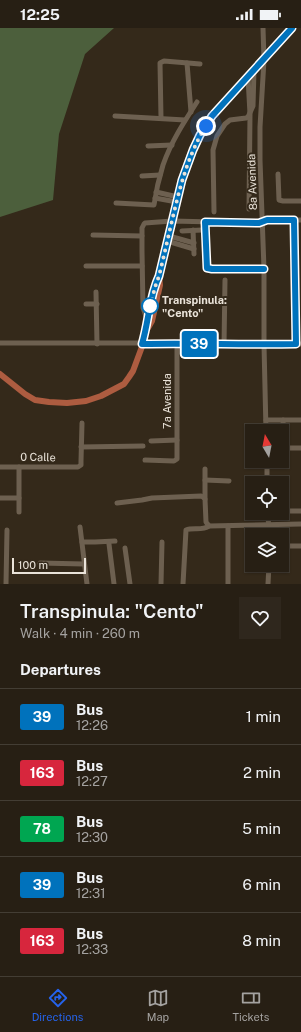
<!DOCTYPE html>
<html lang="en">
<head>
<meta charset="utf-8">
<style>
  :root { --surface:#271f14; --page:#2f271d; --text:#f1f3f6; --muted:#a4a2a0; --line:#433d34; --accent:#2563eb }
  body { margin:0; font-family:"Public Sans",sans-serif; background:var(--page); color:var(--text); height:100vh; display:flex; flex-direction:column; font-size:15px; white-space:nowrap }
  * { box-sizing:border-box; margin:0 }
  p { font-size:13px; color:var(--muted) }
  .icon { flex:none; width:22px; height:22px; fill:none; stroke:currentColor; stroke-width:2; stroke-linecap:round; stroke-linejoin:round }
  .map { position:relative; height:556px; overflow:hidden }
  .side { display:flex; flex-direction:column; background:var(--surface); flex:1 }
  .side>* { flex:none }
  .badge { padding:0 8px; border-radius:3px; font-size:14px; line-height:26px }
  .needle { width:26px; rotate:350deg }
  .tools { position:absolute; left:245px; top:396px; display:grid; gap:8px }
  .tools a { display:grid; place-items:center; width:44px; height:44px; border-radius:0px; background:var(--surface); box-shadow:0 1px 3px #0004,0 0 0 1px var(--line); font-size:20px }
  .scale { position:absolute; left:12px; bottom:10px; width:74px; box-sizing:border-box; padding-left:4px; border:2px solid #eae3d9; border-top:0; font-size:11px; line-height:14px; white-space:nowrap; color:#eae3d9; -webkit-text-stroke:3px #34291a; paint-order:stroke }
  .you { position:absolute; width:20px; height:20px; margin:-10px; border:3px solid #fff; border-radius:50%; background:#1a73e8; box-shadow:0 0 0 6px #1a73e833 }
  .map>.badge { position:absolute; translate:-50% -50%; box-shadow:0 0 0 2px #fff }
  h2 { padding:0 20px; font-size:15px; line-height:36px }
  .round { display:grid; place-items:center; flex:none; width:42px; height:42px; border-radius:0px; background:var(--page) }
  .summary { display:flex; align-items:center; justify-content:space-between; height:68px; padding:0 20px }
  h1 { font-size:19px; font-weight:600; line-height:30px }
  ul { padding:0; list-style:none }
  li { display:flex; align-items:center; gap:12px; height:56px; padding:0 20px; border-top:1px solid var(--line) }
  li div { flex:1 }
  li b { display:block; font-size:15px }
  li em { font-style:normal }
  li .badge { min-width:44px; font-weight:700; text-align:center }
  .status { display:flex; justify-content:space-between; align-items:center; height:28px; padding:0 20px; background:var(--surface); direction:ltr }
  .status svg { height:11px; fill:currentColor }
  .dock { display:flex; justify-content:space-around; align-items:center; height:56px; border-top:1px solid var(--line); background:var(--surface); font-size:11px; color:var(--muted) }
  .dock a { display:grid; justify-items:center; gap:2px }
  .dock .active { color:var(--accent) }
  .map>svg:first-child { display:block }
  .forest { fill:#4c5f3c }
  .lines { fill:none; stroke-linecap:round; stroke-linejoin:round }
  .minor { stroke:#6d6050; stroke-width:5 }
  .major { stroke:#ad5c40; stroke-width:6 }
  .line-casing { stroke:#fff; stroke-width:9 }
  .line { stroke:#0072bc; stroke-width:6 }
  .walk { stroke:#eae3d9; stroke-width:4; stroke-dasharray:0 7.2 }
  .stop-dot { fill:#fff; stroke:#0072bc; stroke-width:2 }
  .labels { text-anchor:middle; stroke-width:4; stroke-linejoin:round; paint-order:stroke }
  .street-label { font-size:11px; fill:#eae3d9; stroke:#34291a }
  .stop-label { font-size:11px; font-weight:bold; fill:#eae3d9; stroke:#34291a; text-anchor:start }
</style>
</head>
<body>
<div class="status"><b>12:25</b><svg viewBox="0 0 49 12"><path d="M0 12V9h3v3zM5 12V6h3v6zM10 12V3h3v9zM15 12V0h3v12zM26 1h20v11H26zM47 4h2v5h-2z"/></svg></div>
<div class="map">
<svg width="301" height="556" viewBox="0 0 301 556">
  <rect width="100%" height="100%" fill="#34291a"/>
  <polygon class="forest" points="0,0 114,0 85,26 59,106 53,172 0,189"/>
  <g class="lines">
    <g class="minor">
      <polyline points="263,0 264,32 260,99 260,132 264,241 264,317 266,403"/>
      <polyline points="187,35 191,84"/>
      <polyline points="248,49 250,86 249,181"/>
      <polyline points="115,88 185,92"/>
      <polyline points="161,90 160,35 164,33 200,36"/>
      <polyline points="148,118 172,117"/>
      <polyline points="278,146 279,172 283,173 301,173"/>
      <polyline points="142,148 160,147"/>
      <polyline points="156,164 178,169"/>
      <polyline points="155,170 177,174"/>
      <path d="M116 175 154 177C156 163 159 150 163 137 171 114 184 94 197 74"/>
      <polyline points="214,184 213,122 217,108 225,96 230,92 246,90 248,89 253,78 254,42"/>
      <polyline points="294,192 296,316"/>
      <polyline points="205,194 207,240 212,241 264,241"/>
      <polyline points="193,202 194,226"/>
      <polyline points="182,203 202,202"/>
      <polyline points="93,207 142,208"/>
      <polyline points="169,208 194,215"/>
      <polyline points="167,213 194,221"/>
      <polyline points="86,238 142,238"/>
      <polyline points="96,264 97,316"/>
      <polyline points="86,276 97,276"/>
      <polyline points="147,291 143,280 142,223 142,200 144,196 145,195 172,193 259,195 267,192 301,192"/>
      <polyline points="0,315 177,315 230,317 301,316"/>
      <polyline points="224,317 225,252"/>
      <polyline points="266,392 301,392"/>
      <polyline points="283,392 284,419 288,420 301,420"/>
      <polyline points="151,413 177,412"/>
      <polyline points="81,419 143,418"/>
      <polyline points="145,432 174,433 177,431 177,315"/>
      <polyline points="267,433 267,455"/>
      <polyline points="0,439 78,439 81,437 81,433 82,395"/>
      <polyline points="19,439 19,484"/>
      <polyline points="205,441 205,471"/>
      <polyline points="205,452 229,453"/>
      <polyline points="0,470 19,470"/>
      <polyline points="117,475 142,472 152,470 201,468 203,469 205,471 206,494 209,498 301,496"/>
      <polyline points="282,483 301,483"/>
      <polyline points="268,485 269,507"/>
      <polyline points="228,498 228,556"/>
      <polyline points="80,499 87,556"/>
      <polyline points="82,514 95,514 115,513"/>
      <polyline points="109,516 114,556"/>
      <polyline points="282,518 301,518"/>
      <polyline points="125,520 130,556"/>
      <polyline points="40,535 84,536"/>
      <polyline points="6,556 7,502"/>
      <polyline points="161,556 162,514"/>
      <path d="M183 556 186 502C193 499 202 503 209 498"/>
      <polyline points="268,556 269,537"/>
    </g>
    <g class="major">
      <polyline points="148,300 152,293 160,257 159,248"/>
      <polyline points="0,346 25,366 35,372 49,374 67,375 86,373 101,368 124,356 129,349 133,343 143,316 146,303 147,292 155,256 159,248 182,152 193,122 200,107 212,88 292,0"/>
    </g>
  </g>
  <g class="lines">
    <g class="line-casing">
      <path id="line" d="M264 241H212L207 240 205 194 259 195 267 192H294L296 316C245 317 194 315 142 316 149 293 149 269 159 248L182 152 193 122 200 107 212 88 292 0"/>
    </g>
    <use href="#line" class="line"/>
    <path class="walk" d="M150 278 156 256 159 248C165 224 170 200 176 176 183 148 191 122 206 98"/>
  </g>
  <circle class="stop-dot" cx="150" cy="278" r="8"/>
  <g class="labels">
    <g class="street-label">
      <text transform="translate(252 154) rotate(-92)" y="4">8a Avenida</text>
      <text transform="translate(167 373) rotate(-90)" y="4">7a Avenida</text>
      <text transform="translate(38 429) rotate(1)" y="4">0 Calle</text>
    </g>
    <g class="stop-label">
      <text x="162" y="276">Transpinula:<tspan x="162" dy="13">"Cento"</tspan></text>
    </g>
  </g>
</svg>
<div class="tools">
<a><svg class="needle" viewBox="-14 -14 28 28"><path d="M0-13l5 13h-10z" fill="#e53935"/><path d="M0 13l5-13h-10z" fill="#a4a2a0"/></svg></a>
<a><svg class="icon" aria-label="locate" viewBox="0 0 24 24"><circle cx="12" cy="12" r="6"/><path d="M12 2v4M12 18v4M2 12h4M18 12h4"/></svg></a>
<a><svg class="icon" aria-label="layers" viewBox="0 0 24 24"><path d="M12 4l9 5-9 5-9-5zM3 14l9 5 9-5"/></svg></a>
</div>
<div class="scale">100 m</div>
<div class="you" style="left:206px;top:98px"></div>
<b class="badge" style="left:199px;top:316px;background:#0072bc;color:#fff">39</b>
</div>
<section class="side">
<div class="summary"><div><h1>Transpinula: &quot;Cento&quot;</h1><p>Walk · 4 min · 260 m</p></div><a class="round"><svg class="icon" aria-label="heart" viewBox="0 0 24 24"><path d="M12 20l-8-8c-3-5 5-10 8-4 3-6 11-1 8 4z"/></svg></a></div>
<h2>Departures</h2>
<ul>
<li><span class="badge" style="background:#0072bc;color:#fff">39</span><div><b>Bus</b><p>12:26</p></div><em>1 min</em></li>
<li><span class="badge" style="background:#d7263d;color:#fff">163</span><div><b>Bus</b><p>12:27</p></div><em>2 min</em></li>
<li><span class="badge" style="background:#00a651;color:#fff">78</span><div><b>Bus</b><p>12:30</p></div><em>5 min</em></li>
<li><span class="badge" style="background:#0072bc;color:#fff">39</span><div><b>Bus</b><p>12:31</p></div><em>6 min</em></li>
<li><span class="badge" style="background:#d7263d;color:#fff">163</span><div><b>Bus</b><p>12:33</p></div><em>8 min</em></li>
</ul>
</section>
<nav class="dock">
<a class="active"><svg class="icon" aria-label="directions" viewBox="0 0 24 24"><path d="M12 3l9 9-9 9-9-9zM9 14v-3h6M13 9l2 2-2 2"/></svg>Directions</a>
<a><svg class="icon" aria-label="map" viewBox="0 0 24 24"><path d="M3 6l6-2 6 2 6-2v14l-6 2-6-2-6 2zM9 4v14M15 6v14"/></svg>Map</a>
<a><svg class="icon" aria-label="tickets" viewBox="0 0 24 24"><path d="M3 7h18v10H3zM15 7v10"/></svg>Tickets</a>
</nav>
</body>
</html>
